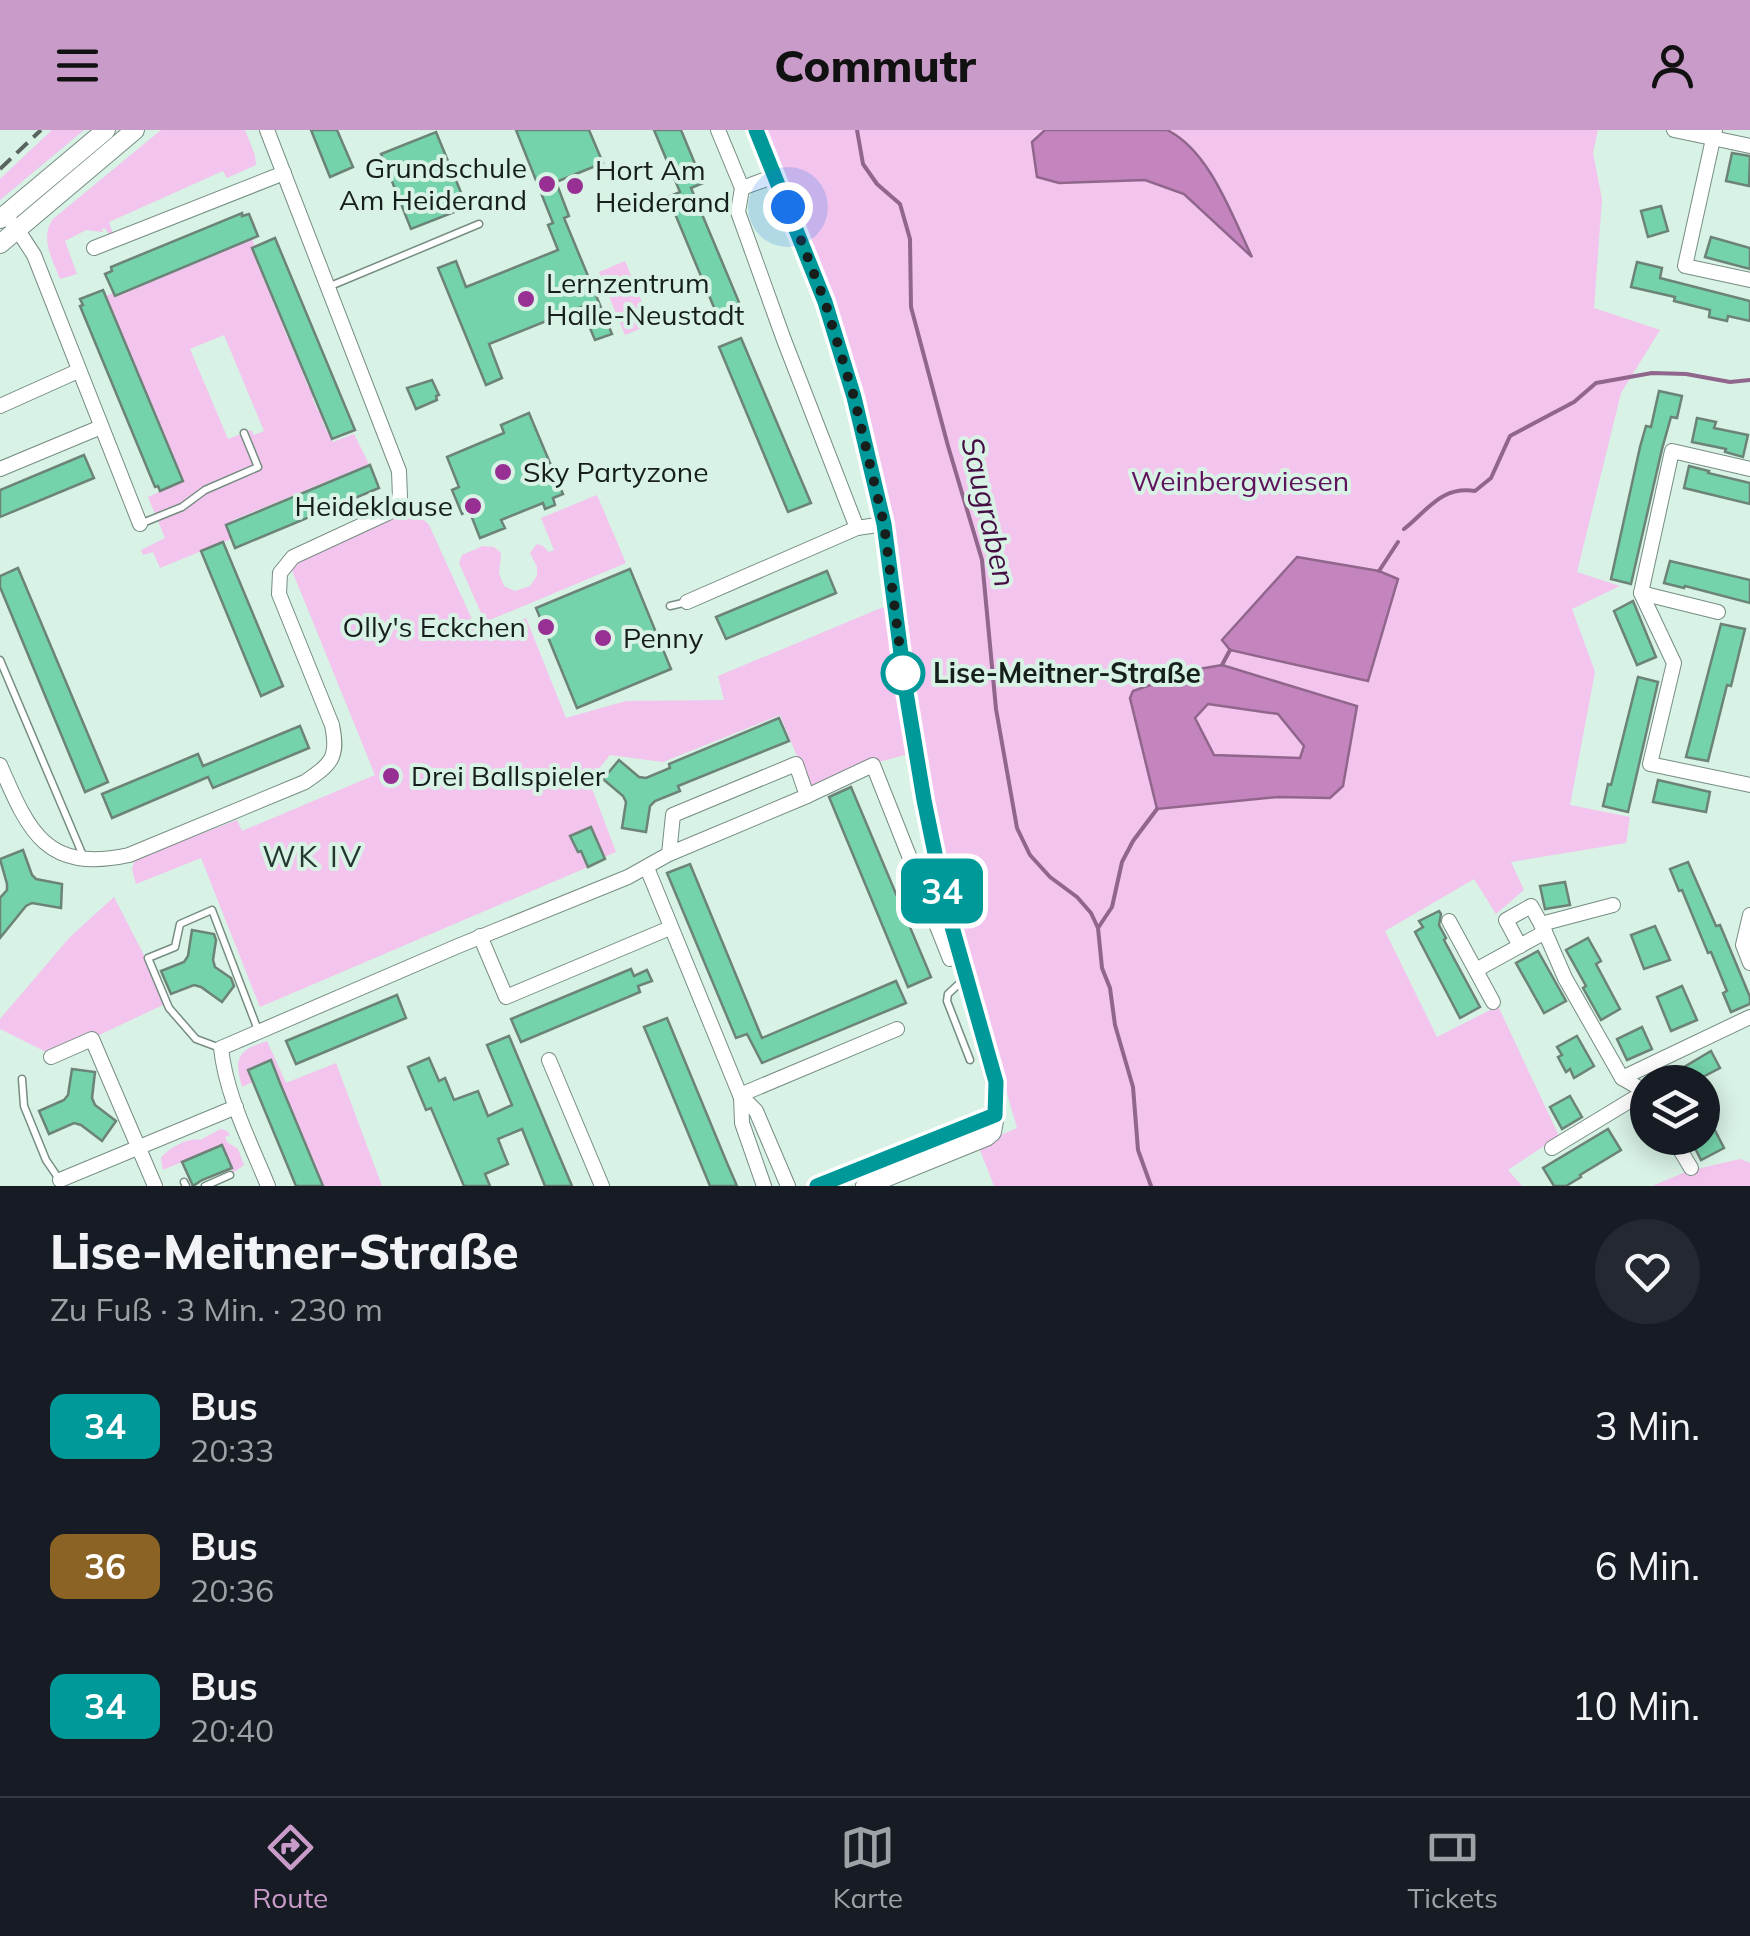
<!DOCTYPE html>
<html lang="de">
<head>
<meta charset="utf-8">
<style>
  :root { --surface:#171b24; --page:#242831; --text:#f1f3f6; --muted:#9ea1a6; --line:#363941; --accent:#c99bc9 }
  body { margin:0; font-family:Mulish,sans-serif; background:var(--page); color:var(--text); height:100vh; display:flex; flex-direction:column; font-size:38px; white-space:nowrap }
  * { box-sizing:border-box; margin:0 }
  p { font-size:32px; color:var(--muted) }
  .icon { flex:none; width:55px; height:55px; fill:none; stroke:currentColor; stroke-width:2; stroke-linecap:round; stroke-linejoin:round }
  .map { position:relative; height:1056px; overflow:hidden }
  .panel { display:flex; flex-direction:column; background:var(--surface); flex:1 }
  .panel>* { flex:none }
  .badge { padding:0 20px; border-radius:15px; font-size:35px; line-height:65px }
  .controls { position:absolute; left:1630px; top:935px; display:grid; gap:20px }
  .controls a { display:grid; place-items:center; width:90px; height:90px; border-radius:50%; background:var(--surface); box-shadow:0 5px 25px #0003; font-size:50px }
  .you { position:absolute; width:50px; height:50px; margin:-25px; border:8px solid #fff; border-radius:50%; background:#1a73e8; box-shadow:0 0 0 15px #1a73e833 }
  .map>.badge { position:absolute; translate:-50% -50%; box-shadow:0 0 0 5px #fff }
  .round { display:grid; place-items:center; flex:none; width:105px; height:105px; border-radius:52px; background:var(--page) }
  .headline { display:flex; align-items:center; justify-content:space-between; height:170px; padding:0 50px }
  h1 { font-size:48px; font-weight:800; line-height:75px }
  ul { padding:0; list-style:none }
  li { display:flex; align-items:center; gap:30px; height:140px; padding:0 50px }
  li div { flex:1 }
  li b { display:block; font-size:38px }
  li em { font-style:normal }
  li .badge { min-width:110px; font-weight:700; text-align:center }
  header { display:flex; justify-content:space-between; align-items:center; height:130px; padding:0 50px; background:var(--accent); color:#111; font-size:45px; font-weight:800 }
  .menu { display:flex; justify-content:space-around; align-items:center; height:140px; border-top:2px solid var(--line); background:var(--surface); font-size:28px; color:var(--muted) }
  .menu a { display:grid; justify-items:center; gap:5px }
  .menu .active { color:var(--accent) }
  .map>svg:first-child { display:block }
  .green { fill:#f3c4ed; fill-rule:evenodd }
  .water { fill:#c485be; stroke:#90668d; stroke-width:2.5; fill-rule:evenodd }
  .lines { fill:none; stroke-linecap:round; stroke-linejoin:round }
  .stream { stroke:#90668d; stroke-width:4 }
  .building { fill:#74d3aa; stroke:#6c8378; stroke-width:2.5 }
  .service-casing { stroke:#768d82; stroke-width:9 }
  .minor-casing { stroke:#768d82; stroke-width:16 }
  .tertiary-casing { stroke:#768d82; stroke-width:20 }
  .service { stroke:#fff; stroke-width:6 }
  .minor { stroke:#fff; stroke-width:14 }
  .tertiary { stroke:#fff; stroke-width:18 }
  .rail { stroke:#57655e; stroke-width:4; stroke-dasharray:15 8; stroke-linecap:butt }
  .line-casing { stroke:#fff; stroke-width:22 }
  .line { stroke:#099; stroke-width:15 }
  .walk { stroke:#161f1b; stroke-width:10; stroke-dasharray:0 18 }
  .poi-dot { fill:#982f92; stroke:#d8f2e5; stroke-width:4 }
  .stop-dot { fill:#fff; stroke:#099; stroke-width:5 }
  .labels { text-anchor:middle; stroke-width:8; stroke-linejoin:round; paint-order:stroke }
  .poi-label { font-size:28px; fill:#161f1b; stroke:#d8f2e5; text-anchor:start }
  .park-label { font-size:28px; fill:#5f135c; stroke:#d8f2e5 }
  .stop-label { font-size:28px; font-weight:bold; fill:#161f1b; stroke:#d8f2e5; text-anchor:start }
  .water-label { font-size:30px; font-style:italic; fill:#460d44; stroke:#d8f2e5 }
  .neighbourhood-label { font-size:30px; letter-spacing:2.5px; fill:#23382e; stroke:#d8f2e5 }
</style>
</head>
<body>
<header><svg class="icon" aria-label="menu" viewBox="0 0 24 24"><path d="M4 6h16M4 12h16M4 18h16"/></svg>Commutr<svg class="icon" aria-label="person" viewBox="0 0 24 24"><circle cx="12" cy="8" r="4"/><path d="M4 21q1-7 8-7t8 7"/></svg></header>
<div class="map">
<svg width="1750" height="1056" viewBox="0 0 1750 1056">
  <rect width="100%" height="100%" fill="#d8f2e5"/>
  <g class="green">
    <polygon points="52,0 84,0 0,70 0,49"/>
    <path d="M161 0H245L255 25 256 35 227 48 223 41 109 92 113 104 108 103 105 98 102 99 103 102 86 100 65 111 77 144 60 149C53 130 39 108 53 89Z"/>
    <path d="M762 0H1598L1593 23 1602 69 1594 178 1660 200 1621 263 1577 442 1620 456 1572 479 1595 542 1570 675 1630 687 1626 713 1511 732 1524 760 1496 784 1474 749 1385 801 1437 907 1498 876 1559 1006 1508 1040 1522 1056H994L978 1015 1017 998C981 872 942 746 921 615 905 518 901 418 877 322 849 212 802 106 762 0Z"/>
    <path d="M252 109 255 117 252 118 259 139 262 138 265 147 263 149 276 171 273 173 285 195 283 197 288 209H291L295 219 293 221 305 242 303 244 308 257H311L315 267 312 268 318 281H321L325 290 322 292 333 312 354 304 369 334 233 390V393L226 396 231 409 160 438 153 422 143 425 141 420 165 408 148 367 184 351 106 166 113 163 115 167ZM224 205 264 301 254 305 251 300 228 309 190 219Z"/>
    <polygon points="625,131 651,194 625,205 599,142"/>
    <polygon points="597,365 626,433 485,492 459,433 462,425 483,416 494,417 501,423 499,443 504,456 515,461 530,456 537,446 537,437 530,423 537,414 543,416 549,422 554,420 541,388"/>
    <polygon points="405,381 418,384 429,395 480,507 526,488 566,588 626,571 724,570 718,546 881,478 893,478 916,622 875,633 811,660 780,585 663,632 610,625 589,651 616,722 604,727 591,697 571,706 577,721 581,721 588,737 260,877 201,728 136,754 132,739 135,729 237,690 242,701 375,645 291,438 302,426"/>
    <polygon points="114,767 146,829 165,874 93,908 50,924 0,899 0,889 70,807"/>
    <path d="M267 911 286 953 336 933 382 1056H324L271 930 248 939 253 952 242 957C234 927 237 921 267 911Z"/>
    <path d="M221 999 227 1001 230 1005 225 1007 227 1012 238 1019 244 1035 233 1043 222 1015 163 1040 161 1028C169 1018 188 1007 200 1010Z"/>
    <polygon points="1740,1029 1750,1033 1750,1056 1652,1056 1688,1041"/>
  </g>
  <g class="water">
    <path d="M1045 0H1167C1210 21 1232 86 1252 127L1184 64 1145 50 1059 53 1037 47 1032 12Z"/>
    <polygon points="1297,427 1379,441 1398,449 1368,551 1230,520 1222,510"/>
    <path d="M1222 535 1357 576 1343 656 1330 668 1278 667 1157 679 1130 568 1133 561 1193 540ZM1208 574 1278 584 1304 616 1300 628 1214 625 1195 588Z"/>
  </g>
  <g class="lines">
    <g class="stream">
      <polyline points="857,0 863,34 877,54 900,74 910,109 911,177 948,316 982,430 996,579 1017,698 1030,725 1050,747 1077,767 1091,783 1098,798 1102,838 1110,858 1115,895 1133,957 1138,1020 1151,1056"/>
      <path d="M1404 399C1428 380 1441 356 1475 361L1491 348 1510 306 1574 272 1596 253 1652 243 1686 244 1730 252 1750 250"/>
      <polyline points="1379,441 1398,412"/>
      <polyline points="1222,535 1230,520"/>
      <polyline points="1098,798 1112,777 1122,732 1133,711 1157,679"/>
    </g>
  </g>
  <g class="building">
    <polygon points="311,0 337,0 353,37 330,47"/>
    <polygon points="516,0 589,0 603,33 556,52 569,86 564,88 612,204 595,210 581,177 489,214 502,248 486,255 438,138 456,131 466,157 558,120 548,95 553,93"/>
    <polygon points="654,0 681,0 703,53 691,58 741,177 718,187 668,67 680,62"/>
    <polygon points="436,2 467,77 411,99 381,24"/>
    <polygon points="1732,23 1750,26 1749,56 1726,51"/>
    <polygon points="1661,76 1668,101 1648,107 1641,81"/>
    <polygon points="242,83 242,86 249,84 258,106 115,166 105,144 112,141 111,137"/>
    <polygon points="1711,107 1750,118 1750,139 1705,127"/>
    <polygon points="275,108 355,300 332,309 252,118"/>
    <polygon points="1637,132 1662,138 1660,148 1750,171 1750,191 1728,186 1727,191 1709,187 1710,180 1674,171 1675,167 1631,157"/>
    <polygon points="103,160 183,351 160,361 158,356 155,357 80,176 83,175 80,169"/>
    <polygon points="741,208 811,373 788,382 719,217"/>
    <polygon points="432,250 439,265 436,266 437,270 416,279 407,258"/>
    <polygon points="1659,261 1682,266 1677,288 1671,287 1662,319 1631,454 1611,449 1640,317 1646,296 1651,297"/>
    <polygon points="529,283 563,364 553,368 555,375 545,379 543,373 501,390 505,398 480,408 469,380 462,384 452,360 459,357 447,327 504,303 501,295"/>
    <polygon points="1697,288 1716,292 1714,298 1748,305 1743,327 1725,322 1726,319 1692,312"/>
    <polygon points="84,325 94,348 0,387 0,360"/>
    <polygon points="370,335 379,358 235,418 226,395"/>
    <polygon points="1689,336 1709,341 1708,343 1750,353 1750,374 1684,358"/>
    <polygon points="223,412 283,556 261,566 201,421"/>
    <polygon points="1670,431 1750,450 1750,473 1685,456 1684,458 1664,453"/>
    <polygon points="18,438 108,652 85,662 0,457 0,446"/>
    <polygon points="630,439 671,539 577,578 536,478"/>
    <polygon points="827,441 836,463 726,509 716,487"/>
    <polygon points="1633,471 1656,527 1637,535 1614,481"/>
    <polygon points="1721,494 1745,499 1731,556 1727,555 1708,631 1686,627"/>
    <polygon points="1638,547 1658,552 1628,682 1603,676 1608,654 1611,655"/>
    <polygon points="779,588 789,611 678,656 680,661 655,671 650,676 646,702 622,698 626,672 623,666 603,649 619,630 639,647 646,648 670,638 669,634"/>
    <polygon points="300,596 309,618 213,658 208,647 112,688 102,664 198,624 203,636"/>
    <polygon points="1658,650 1710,662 1706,682 1653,672"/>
    <polygon points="851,657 931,847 908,857 829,667"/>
    <polygon points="591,697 605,729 588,737 581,721 578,722 570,706"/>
    <polygon points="23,720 32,745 36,749 62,754 61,778 32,773 26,776 0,808 0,768 7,760 7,754 0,729"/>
    <polygon points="1688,732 1716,796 1720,795 1750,867 1750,874 1731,882 1723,863 1727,861 1711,822 1708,823 1682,760 1679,761 1670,739"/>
    <polygon points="690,734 762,908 896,851 906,873 762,933 747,904 736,908 667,743"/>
    <polygon points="1565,752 1570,775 1545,779 1540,756"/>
    <polygon points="1439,781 1441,784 1439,795 1446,808 1444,810 1480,877 1460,888 1415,802 1423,797 1419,791"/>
    <polygon points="1655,796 1670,830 1644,839 1631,805"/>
    <polygon points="192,800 214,804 216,810 213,830 215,837 231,848 234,856 222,872 201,857 194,855 171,864 161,841 184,832 188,826"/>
    <polygon points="1588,808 1601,831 1596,834 1620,879 1601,890 1583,858 1586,856 1566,820"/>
    <polygon points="1538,821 1566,871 1544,883 1516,833"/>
    <polygon points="631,839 634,846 647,840 652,851 638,856 640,862 521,912 511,889"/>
    <polygon points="1682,856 1697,890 1671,901 1657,867"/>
    <polygon points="397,865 406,888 296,934 286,911"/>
    <polygon points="667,888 727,1033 737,1056 710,1056 655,923 644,897"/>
    <polygon points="1642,897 1652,919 1627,930 1617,909"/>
    <polygon points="509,906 558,1023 572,1056 545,1056 522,999 498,1009 508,1034 485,1044 490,1056 464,1056 431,978 426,980 408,937 429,928 439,951 445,948 454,970 478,961 488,986 512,975 487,915"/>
    <polygon points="1577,906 1594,936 1574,948 1570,939 1566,942 1558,927 1562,925 1557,917"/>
    <polygon points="1711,921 1720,938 1693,952 1659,952"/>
    <polygon points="271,930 280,953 323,1056 296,1056 248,940"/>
    <polygon points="72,939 95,942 92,968 95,975 116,991 102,1011 81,995 74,993 49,1004 39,981 64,970 68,965"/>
    <polygon points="1570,966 1582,987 1562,999 1550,977"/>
    <polygon points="1702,975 1724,1018 1701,1030 1690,1008 1702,1008"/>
    <polygon points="1608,999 1621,1020 1580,1045 1581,1047 1566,1056 1554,1056 1543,1038"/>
    <polygon points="222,1015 232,1038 202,1050 193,1056 182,1032"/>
  </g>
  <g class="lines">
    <g class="service-casing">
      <g id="service">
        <polyline points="328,157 479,94"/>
        <polyline points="140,394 182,377 205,360 258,337 244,303"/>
        <polyline points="670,476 687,472"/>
        <polyline points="0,530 84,728"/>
        <polyline points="962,851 948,864 947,871 970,930"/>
        <polyline points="220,918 196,909 169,878 148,828 175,817 180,794 212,780 258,900"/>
        <polyline points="22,949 24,976 46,1030 59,1049"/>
        <polyline points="184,1052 186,1056"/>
        <polyline points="205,1056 230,1045"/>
      </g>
    </g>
    <g class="minor-casing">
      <g id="minor">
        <polyline points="718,0 742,58 738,82 784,210 857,398"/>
        <polyline points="1674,0 1750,16"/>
        <polyline points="1715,0 1685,136 1750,150"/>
        <polyline points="742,58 775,46"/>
        <polyline points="5,85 17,99 34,125 140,394"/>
        <polyline points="94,118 284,43"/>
        <polyline points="0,276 78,241"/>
        <polyline points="0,339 101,297"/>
        <polyline points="1750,339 1672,321 1641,463 1674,533 1650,634 1750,655"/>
        <polyline points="1641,463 1718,482"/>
        <polyline points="687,472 857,398 884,394"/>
        <path d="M0 635C29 702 46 743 129 725L305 652C331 634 339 628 332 595L279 464 280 443 293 427 388 383 400 368 399 341 267 0"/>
        <polyline points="807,666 873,635 950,829 961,825"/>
        <polyline points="647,738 740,965 756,981 788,1056"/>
        <polyline points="1750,785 1743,815 1750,833"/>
        <polyline points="1449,791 1493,872"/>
        <polyline points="1545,802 1541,794 1613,775"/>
        <polyline points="480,806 506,867 670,798"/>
        <polyline points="1520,816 1506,790 1531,776 1541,794"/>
        <polyline points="1476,840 1545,802 1565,848 1622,948 1648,963"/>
        <polyline points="51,927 92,909 155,1056"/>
        <polyline points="549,930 602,1056"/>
        <polyline points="1622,948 1750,887"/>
        <polyline points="740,965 897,899"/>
        <polyline points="741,966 742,993 764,1056"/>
        <polyline points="1673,1008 1691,1038"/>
        <polyline points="1552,1018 1646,961"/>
        <polyline points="60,1050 236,977"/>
        <path d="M268 1056C250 1012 226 965 221 918L458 816 628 747 669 724 807 666 796 634 673 685 669 724"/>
      </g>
    </g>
    <g class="tertiary-casing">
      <g id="tertiary">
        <polyline points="756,0 825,172 854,267 884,394 906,562 924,670 945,772 995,952 995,985 992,1002 986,1007 865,1056"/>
        <polyline points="0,89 106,0"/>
        <polyline points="0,114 135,0"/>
        <polyline points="817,1056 995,985"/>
      </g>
    </g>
    <use href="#service" class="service"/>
    <use href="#minor" class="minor"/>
    <use href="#tertiary" class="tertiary"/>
    <polyline class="rail" points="0,39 41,0"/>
  </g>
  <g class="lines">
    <g class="line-casing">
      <polyline id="line" points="756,0 825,172 854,267 884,394 906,562 924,670 945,772 996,952 995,985 817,1056"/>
    </g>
    <use href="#line" class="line"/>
    <polyline class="walk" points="788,77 825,172 854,267 884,394 903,543"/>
  </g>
  <g class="poi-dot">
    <circle cx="547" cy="54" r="10"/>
    <circle cx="575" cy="56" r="10"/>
    <circle cx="526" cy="169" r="10"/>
    <circle cx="503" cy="342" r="10"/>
    <circle cx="473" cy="376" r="10"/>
    <circle cx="546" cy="497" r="10"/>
    <circle cx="603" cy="508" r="10"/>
    <circle cx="391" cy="646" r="10"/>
  </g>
  <circle class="stop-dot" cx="903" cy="543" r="20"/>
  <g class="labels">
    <g class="poi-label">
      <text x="527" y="48" text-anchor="end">Grundschule<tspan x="527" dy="32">Am Heiderand</tspan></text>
      <text x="595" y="50">Hort Am<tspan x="595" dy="32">Heiderand</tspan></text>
      <text x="546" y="163">Lernzentrum<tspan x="546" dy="32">Halle-Neustadt</tspan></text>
      <text x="523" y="352">Sky Partyzone</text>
      <text x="453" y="386" text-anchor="end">Heideklause</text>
      <text x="526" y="507" text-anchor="end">Olly's Eckchen</text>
      <text x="623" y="518">Penny</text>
      <text x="411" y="656">Drei Ballspieler</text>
    </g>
    <g class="park-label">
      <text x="1240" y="361">Weinbergwiesen</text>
    </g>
    <g class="stop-label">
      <text x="933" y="553">Lise-Meitner-Straße</text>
    </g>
    <g class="water-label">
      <text transform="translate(988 382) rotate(77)" y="10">Saugraben</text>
    </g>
    <g class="neighbourhood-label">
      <text x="313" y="737">WK IV</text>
    </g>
  </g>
</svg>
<div class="controls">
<a><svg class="icon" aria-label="layers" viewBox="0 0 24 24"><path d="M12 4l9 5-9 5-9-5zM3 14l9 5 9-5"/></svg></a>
</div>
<div class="you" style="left:788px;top:77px"></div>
<b class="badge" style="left:942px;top:761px;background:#099;color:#fff">34</b>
</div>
<section class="panel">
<div class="headline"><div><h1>Lise-Meitner-Straße</h1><p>Zu Fuß · 3 Min. · 230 m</p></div><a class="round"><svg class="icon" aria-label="heart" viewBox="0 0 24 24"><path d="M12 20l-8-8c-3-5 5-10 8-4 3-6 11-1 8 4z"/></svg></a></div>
<ul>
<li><span class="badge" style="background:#099;color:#fff">34</span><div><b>Bus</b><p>20:33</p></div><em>3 Min.</em></li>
<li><span class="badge" style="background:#8b6425;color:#fff">36</span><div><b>Bus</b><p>20:36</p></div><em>6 Min.</em></li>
<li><span class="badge" style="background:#099;color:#fff">34</span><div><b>Bus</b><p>20:40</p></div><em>10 Min.</em></li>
</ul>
</section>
<nav class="menu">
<a class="active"><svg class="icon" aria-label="directions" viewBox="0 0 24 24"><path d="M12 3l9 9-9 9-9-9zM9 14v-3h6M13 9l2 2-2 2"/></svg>Route</a>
<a><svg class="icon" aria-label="map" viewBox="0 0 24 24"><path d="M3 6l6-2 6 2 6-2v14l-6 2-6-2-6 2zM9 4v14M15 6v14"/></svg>Karte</a>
<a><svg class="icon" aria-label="tickets" viewBox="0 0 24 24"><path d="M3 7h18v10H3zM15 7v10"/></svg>Tickets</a>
</nav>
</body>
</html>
